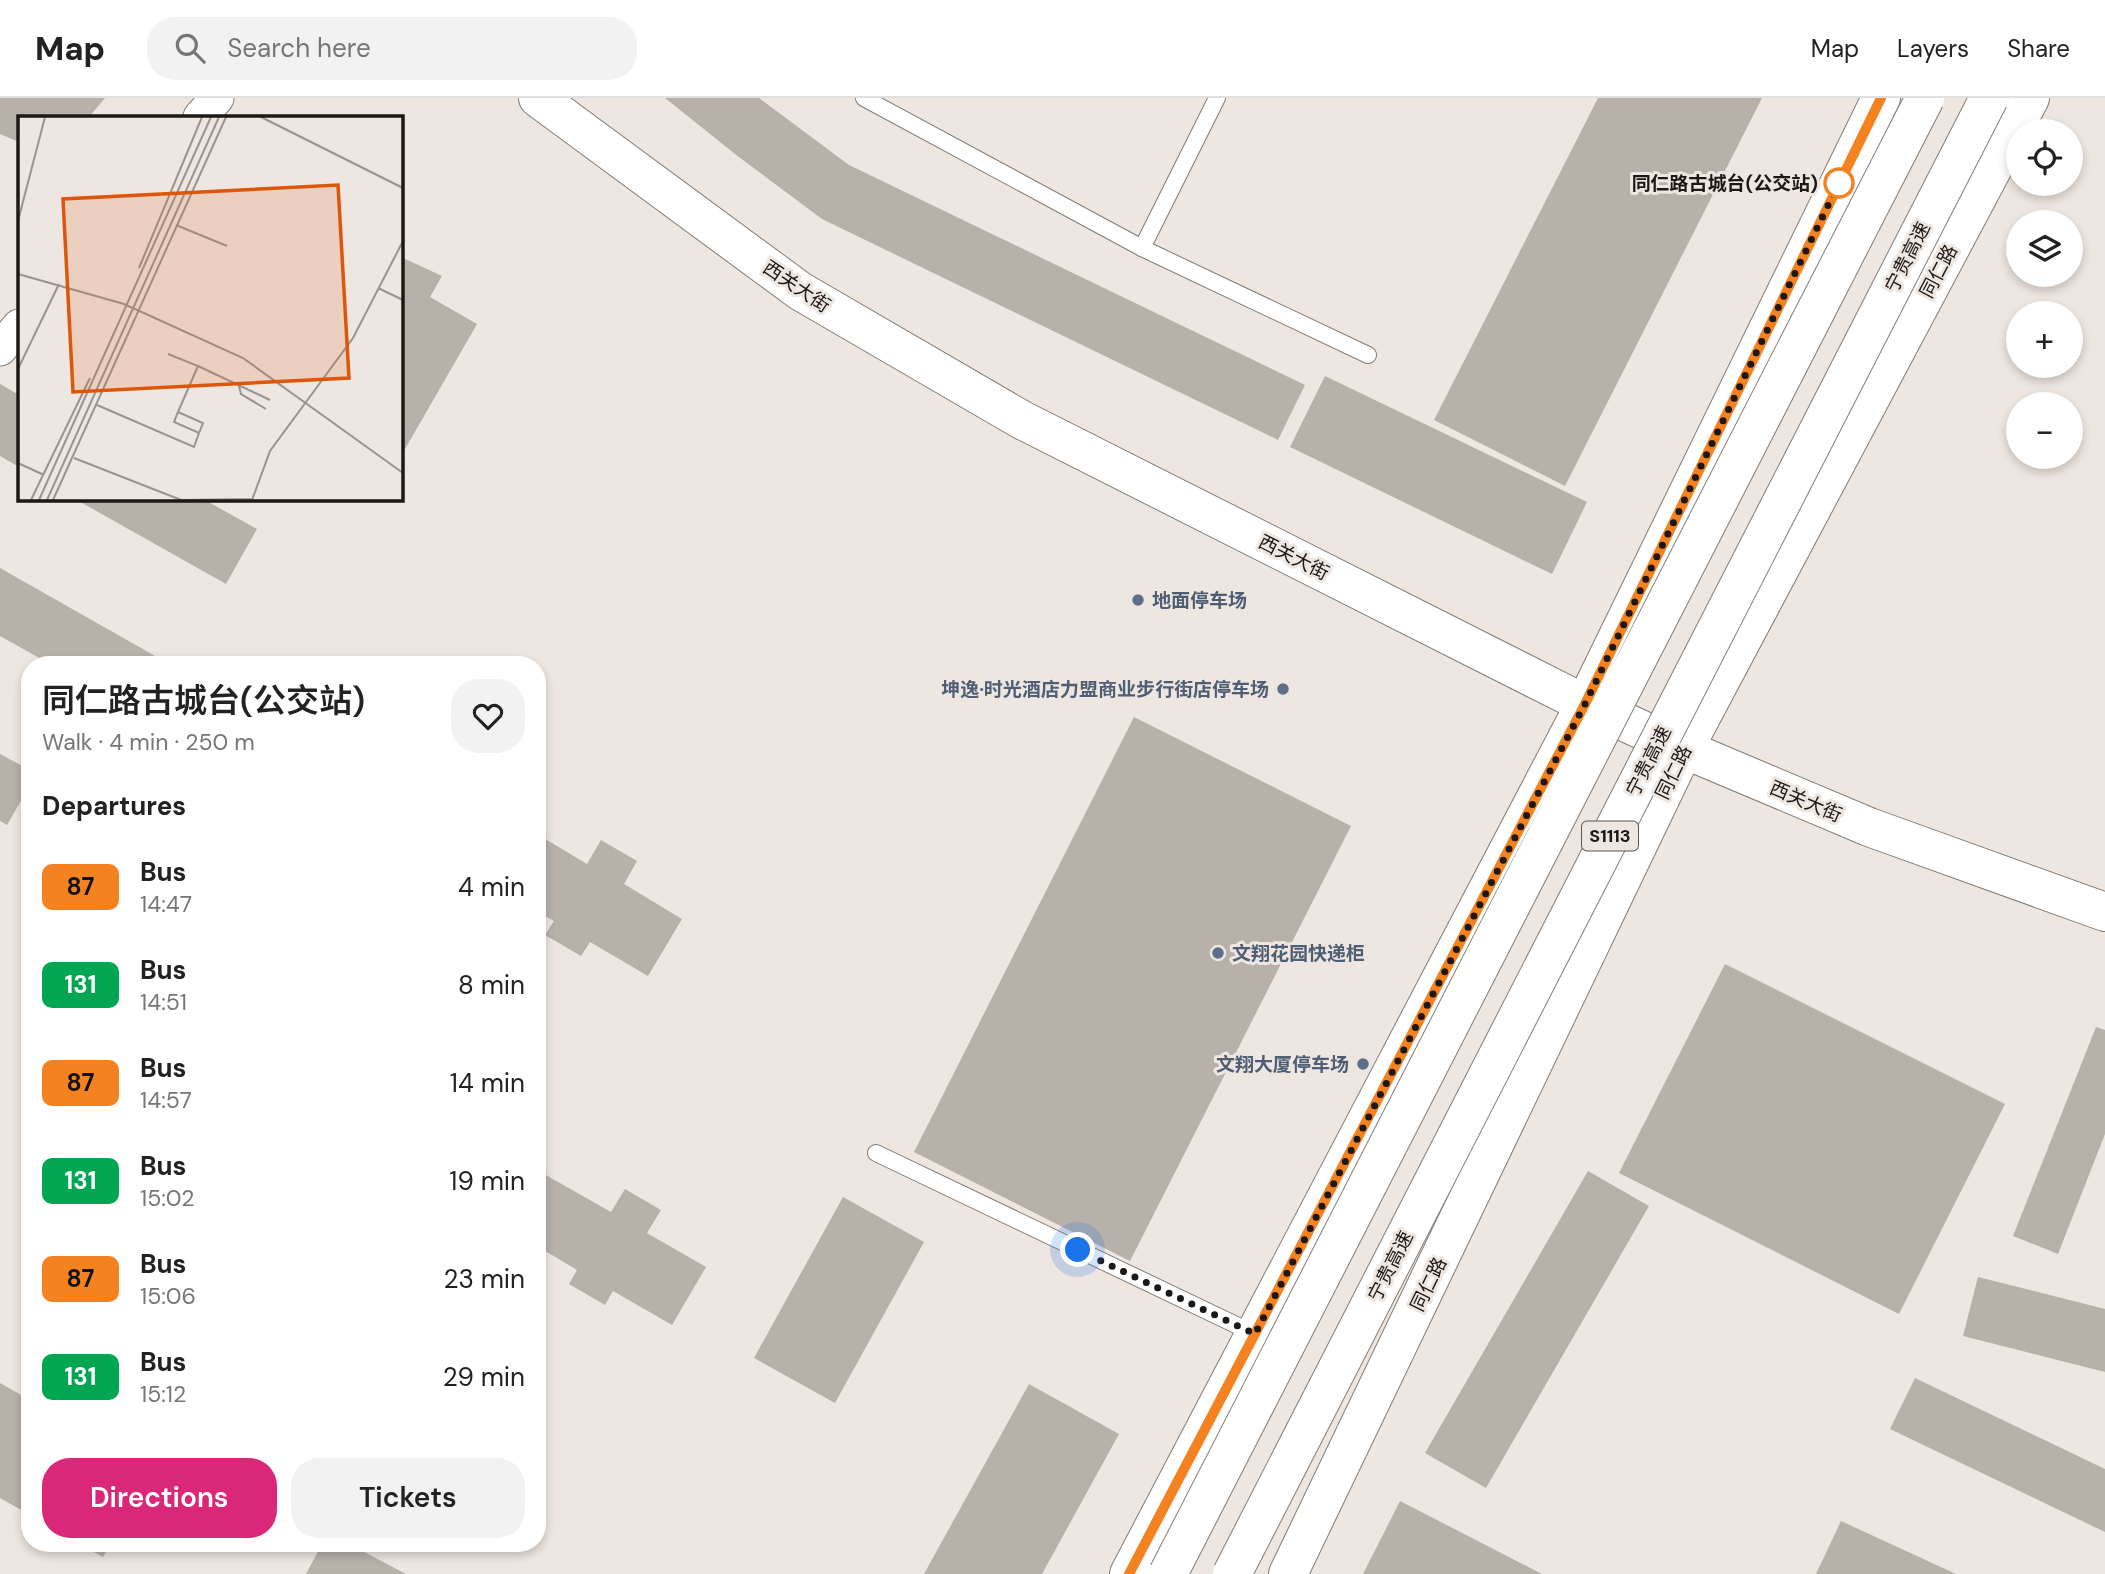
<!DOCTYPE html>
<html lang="en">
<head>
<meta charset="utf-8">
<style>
  :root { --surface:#fff; --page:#f2f2f2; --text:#222; --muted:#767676; --line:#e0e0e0; --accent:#db2777 }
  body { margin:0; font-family:"DM Sans","Noto Sans SC",sans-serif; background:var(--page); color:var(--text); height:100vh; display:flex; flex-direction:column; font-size:26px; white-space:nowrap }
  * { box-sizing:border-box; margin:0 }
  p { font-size:23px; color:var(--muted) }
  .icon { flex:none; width:38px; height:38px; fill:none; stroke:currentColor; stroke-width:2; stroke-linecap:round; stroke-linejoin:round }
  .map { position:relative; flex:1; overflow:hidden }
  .sheet { position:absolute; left:21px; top:558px; width:525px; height:896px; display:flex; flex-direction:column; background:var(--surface); border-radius:28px; box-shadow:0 4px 10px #0003 }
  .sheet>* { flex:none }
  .badge { padding:0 14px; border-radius:10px; font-size:24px; line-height:46px }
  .buttons { position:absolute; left:2006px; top:21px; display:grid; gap:14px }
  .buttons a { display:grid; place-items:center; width:77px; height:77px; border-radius:50%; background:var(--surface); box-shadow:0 4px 10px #0003; font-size:35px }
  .you { position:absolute; width:35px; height:35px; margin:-18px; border:5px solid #fff; border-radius:50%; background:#1a73e8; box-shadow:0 0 0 10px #1a73e833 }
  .map>.badge { position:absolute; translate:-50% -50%; box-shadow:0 0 0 4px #fff }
  h2 { padding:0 21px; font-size:26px; line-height:63px }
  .round { display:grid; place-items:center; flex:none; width:74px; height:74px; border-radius:28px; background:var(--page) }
  .summary { display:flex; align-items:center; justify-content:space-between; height:119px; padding:0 21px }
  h1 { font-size:33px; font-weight:600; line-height:52px }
  .action { display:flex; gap:14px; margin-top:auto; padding:14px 21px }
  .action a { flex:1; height:80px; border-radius:28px; background:var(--accent); color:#fff; font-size:28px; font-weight:600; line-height:80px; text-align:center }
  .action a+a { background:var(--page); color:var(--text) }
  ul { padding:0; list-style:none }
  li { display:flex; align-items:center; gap:21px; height:98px; padding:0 21px }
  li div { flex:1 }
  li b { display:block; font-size:26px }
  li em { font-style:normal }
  li .badge { min-width:77px; font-weight:700; text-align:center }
  header { display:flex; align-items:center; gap:42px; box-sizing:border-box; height:98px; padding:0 35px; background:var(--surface); border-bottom:2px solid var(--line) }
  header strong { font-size:33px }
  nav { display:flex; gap:38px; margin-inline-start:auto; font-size:24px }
  .search { width:490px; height:63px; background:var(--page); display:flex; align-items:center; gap:18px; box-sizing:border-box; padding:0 24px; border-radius:28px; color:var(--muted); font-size:26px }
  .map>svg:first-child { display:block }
  .building { fill:#b8b1aa }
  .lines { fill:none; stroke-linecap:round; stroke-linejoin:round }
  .service-casing { stroke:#837c76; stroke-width:18 }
  .minor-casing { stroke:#837c76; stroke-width:35 }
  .primary-casing { stroke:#837c76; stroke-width:40 }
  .service { stroke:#fff; stroke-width:16 }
  .minor { stroke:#fff; stroke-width:33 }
  .primary { stroke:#fff; stroke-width:38 }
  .motorway-bridge-casing { stroke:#837c76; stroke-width:40; stroke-linecap:butt }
  .motorway-bridge { stroke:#fff; stroke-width:38 }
  .line-casing { stroke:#fff; stroke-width:16 }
  .line { stroke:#f58220; stroke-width:10 }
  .walk { stroke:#1b1816; stroke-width:7; stroke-dasharray:0 12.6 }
  .stop-dot { fill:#fff; stroke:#f58220; stroke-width:3.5 }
  .service-dot { fill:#5c6f8a; stroke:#eee6e0; stroke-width:2.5 }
  .labels { text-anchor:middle; stroke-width:6; stroke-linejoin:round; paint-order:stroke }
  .shield { fill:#eee6e0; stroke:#5a5653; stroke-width:2 }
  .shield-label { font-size:18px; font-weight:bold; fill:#1b1816 }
  .stop-label { font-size:19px; font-weight:bold; fill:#1b1816; stroke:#eee6e0; text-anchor:end }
  .street-label { font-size:19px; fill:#1b1816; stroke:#eee6e0 }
  .service-label { font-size:19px; font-weight:bold; fill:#4e5e75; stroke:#eee6e0; text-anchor:start }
  .inset-road { fill:none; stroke:#9a948f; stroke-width:2 }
  .view { fill:#de560c; fill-opacity:0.15; stroke:#de560c; stroke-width:3.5 }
  .inset-edge { fill:none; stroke:#1b1816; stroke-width:3.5 }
</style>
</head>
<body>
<header>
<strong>Map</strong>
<div class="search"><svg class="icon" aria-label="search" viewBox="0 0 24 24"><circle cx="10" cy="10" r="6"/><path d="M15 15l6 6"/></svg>Search here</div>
<nav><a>Map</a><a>Layers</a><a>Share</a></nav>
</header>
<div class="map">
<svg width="2105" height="1476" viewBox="0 0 2105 1476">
  <rect width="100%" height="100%" fill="#eee6e0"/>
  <g class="building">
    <polygon points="0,0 105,0 89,19 19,19 19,44 0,36"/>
    <polygon points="665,0 759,0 849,67 1305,287 1278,342 822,121 735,56"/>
    <polygon points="1598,0 1762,0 1565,388 1434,322"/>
    <polygon points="401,159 442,178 430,199 477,226 401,358"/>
    <polygon points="1325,278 1587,404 1552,476 1290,349"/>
    <polygon points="0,286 19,297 19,369 0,358"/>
    <polygon points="75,401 203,401 257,431 226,486"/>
    <polygon points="0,470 171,567 52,567 0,538"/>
    <polygon points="1134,619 1351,728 1130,1163 914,1054"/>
    <polygon points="0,656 30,672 30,687 7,727 0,723"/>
    <polygon points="537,736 587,766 601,742 637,763 624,786 682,821 648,878 590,844 581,858 545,837 554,823 537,814"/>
    <polygon points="1725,866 2005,1006 1899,1216 1619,1075"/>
    <polygon points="2096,929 2105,932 2105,1036 2058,1156 2013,1138"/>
    <polygon points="537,1072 611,1114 625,1091 661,1112 647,1135 706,1169 672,1227 613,1193 605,1207 569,1186 577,1172 537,1148"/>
    <polygon points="1588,1073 1649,1108 1486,1390 1425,1355"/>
    <polygon points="843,1099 924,1144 835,1305 754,1260"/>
    <polygon points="1978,1179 2105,1211 2105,1274 1963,1238"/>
    <polygon points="1915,1280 2105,1371 2105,1434 1890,1331"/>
    <polygon points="0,1285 30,1302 30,1417 0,1400"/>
    <polygon points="1029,1286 1119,1336 1042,1476 924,1476"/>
    <polygon points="1400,1403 1542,1476 1363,1476"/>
    <polygon points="1841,1423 1956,1476 1816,1476"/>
    <polygon points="79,1446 111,1446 103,1459"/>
    <polygon points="322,1446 349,1446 406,1476 306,1476"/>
  </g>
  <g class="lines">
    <g class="service-casing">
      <g id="service">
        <polyline points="864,0 1142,150"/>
        <polyline points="1217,0 1142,150 1368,257"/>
        <polyline points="876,1055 1255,1236"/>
      </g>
    </g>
    <g class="minor-casing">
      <g id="minor">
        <polyline points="200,19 217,0"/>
        <polyline points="0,251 19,228"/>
      </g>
    </g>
    <g class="primary-casing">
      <g id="primary">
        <polyline points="538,0 800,193 1022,322 1585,606 1684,651 1869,729 2105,814"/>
        <polyline points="1129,1476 1585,606 1881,0"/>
        <polyline points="1288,1476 1684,651 2030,0"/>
      </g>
    </g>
    <use href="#service" class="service"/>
    <use href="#minor" class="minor"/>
    <use href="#primary" class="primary"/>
    <g class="motorway-bridge-casing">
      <g id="motorway-bridge">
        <polyline points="1168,1476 1925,0"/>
        <polyline points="1232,1476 1989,0"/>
      </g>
    </g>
    <use href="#motorway-bridge" class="motorway-bridge"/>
  </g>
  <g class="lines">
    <g class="line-casing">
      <polyline id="line" points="1129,1476 1585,606 1881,0"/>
    </g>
    <use href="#line" class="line"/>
    <polyline class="walk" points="1078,1152 1255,1236 1585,606 1839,85"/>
  </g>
  <circle class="stop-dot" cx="1839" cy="85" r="14"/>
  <g class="service-dot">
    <circle cx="1138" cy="502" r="7"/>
    <circle cx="1283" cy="591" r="7"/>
    <circle cx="1218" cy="855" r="7"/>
    <circle cx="1363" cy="966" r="7"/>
  </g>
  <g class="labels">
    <rect class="shield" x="1582" y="723.5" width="56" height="29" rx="5"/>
    <g class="shield-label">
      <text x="1610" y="744">S1113</text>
    </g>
    <g class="stop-label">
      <text x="1818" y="92">同仁路古城台(公交站)</text>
    </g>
    <g class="street-label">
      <text transform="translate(1907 159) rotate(-63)" y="7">宁贵高速</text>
      <text transform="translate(1938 173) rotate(-62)" y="7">同仁路</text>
      <text transform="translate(797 188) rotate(34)" y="7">西关大街</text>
      <text transform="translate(1294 459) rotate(27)" y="7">西关大街</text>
      <text transform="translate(1648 663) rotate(-63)" y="7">宁贵高速</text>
      <text transform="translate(1673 674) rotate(-64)" y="7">同仁路</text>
      <text transform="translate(1806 703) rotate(23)" y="7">西关大街</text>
      <text transform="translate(1390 1168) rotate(-63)" y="7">宁贵高速</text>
      <text transform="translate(1428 1186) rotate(-64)" y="7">同仁路</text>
    </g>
    <g class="service-label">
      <text x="1152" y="509">地面停车场</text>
      <text x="1269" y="598" text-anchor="end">坤逸·时光酒店力盟商业步行街店停车场</text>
      <text x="1232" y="862">文翔花园快递柜</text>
      <text x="1349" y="973" text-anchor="end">文翔大厦停车场</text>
    </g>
  </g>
  <g transform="translate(18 18)">
    <rect width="385" height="385" fill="#eee6e0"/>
    <path class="inset-road" d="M243 1 385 72M0 105 27 1M158 109 209 130M121 152 184 1M0 158 106 188 225 242 385 357M360 172 385 184M150 238 180 250 160 296 156 306 181 317 185 307 160 296M180 250 252 284M0 253 41 168M221 270 223 278 248 293M79 289 176 331 181 317M56 342 163 384 235 383M0 347 26 359M13 384 72 262M21 384 193 1M29 384 201 1M35 384 208 1M234 384 252 335 335 222 385 125"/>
    <path class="view" d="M320 69 331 262 55 276 45 83Z"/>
    <rect width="385" height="385" class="inset-edge"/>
  </g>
</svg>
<div class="buttons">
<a><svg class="icon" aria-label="locate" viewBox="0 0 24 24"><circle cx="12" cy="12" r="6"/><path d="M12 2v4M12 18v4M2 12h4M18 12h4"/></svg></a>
<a><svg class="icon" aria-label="layers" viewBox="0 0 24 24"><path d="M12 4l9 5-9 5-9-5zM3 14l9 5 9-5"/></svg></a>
<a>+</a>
<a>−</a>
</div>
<div class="you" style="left:1078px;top:1152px"></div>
<section class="sheet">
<div class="summary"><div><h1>同仁路古城台(公交站)</h1><p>Walk · 4 min · 250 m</p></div><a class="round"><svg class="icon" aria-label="heart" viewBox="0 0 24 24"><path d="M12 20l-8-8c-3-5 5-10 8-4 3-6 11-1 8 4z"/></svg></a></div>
<h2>Departures</h2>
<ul>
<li><span class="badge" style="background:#f58220;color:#111">87</span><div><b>Bus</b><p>14:47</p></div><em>4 min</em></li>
<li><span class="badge" style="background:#00a651;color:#fff">131</span><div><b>Bus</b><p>14:51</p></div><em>8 min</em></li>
<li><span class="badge" style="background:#f58220;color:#111">87</span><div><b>Bus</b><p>14:57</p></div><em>14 min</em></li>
<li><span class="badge" style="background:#00a651;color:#fff">131</span><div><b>Bus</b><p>15:02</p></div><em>19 min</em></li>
<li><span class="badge" style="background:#f58220;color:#111">87</span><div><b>Bus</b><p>15:06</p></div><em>23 min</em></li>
<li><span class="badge" style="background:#00a651;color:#fff">131</span><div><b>Bus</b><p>15:12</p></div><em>29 min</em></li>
</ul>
<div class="action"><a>Directions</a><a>Tickets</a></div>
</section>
</div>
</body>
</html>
